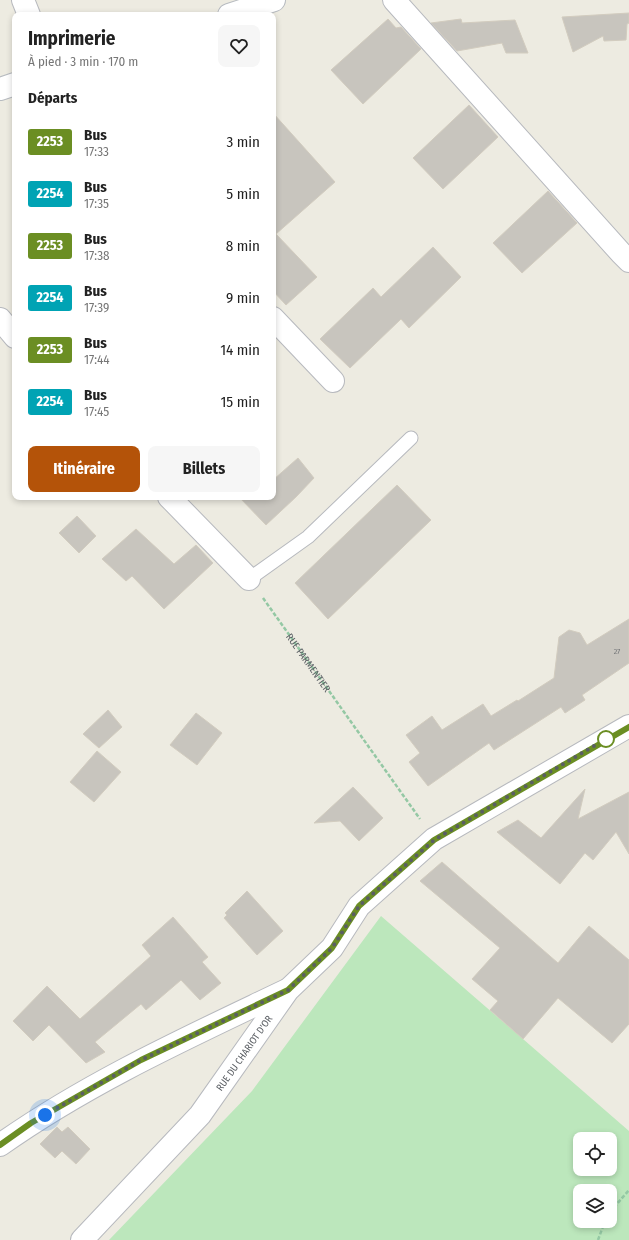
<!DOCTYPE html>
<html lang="fr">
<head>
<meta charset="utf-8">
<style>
  :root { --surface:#fff; --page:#f6f6f6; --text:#222; --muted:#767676; --accent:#b45309 }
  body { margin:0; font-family:"Fira Sans Condensed",sans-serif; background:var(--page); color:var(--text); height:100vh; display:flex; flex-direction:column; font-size:15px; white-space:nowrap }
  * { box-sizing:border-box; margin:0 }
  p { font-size:13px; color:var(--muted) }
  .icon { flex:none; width:22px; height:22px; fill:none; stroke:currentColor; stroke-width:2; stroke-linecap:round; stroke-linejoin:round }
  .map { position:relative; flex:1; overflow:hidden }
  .side { position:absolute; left:12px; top:12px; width:264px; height:488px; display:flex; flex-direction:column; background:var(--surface); border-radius:8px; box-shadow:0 2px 6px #0003 }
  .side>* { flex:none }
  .badge { padding:0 8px; border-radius:3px; font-size:14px; line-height:26px }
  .fabs { position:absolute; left:573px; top:1132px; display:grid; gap:8px }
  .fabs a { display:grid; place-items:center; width:44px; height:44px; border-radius:8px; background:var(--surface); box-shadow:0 2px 6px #0003; font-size:20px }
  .you { position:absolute; width:20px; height:20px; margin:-10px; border:3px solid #fff; border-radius:50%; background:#1a73e8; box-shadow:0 0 0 6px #1a73e833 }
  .map>.badge { position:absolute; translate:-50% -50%; box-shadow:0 0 0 2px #fff }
  h2 { padding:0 16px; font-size:15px; line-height:36px }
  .round { display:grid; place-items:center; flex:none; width:42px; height:42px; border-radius:8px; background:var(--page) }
  .headline { display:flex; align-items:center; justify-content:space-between; height:68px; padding:0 16px }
  h1 { font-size:19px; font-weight:700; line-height:30px }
  .button { display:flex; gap:8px; margin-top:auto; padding:8px 16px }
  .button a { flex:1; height:46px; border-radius:8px; background:var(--accent); color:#fff; font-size:16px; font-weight:700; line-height:46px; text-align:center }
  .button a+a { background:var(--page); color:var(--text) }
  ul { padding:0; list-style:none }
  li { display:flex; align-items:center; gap:12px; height:52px; padding:0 16px }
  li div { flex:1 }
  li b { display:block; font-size:15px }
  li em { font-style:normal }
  li .badge { min-width:44px; font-weight:700; text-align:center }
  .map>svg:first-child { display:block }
  .green { fill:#bce7bc; fill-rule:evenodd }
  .building { fill:#c8c5be; stroke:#d2ccbf }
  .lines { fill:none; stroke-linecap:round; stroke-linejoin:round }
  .service-casing { stroke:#b7b9be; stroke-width:15 }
  .minor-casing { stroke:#b7b9be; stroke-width:24 }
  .secondary-casing { stroke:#b7bbc0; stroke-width:24 }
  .path { stroke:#94c8a4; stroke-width:2.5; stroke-dasharray:4 2; stroke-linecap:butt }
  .service { stroke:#fff; stroke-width:13 }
  .minor { stroke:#fff; stroke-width:22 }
  .secondary { stroke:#fff; stroke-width:22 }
  .line-casing { stroke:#fff; stroke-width:9 }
  .line { stroke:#6b8e23; stroke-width:6 }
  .walk { stroke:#5a5e63; stroke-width:4; stroke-dasharray:0 7.2 }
  .stop-dot { fill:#fff; stroke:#6b8e23; stroke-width:2 }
  .labels { text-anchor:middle; stroke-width:3; stroke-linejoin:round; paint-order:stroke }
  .number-label { font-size:8px; fill:#76787a }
  .street-label { font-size:10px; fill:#5a5e63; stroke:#fff }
</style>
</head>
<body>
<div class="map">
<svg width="629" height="1240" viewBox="0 0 629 1240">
  <rect width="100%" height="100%" fill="#edebe1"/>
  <path class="green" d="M381 916 629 1131V1240H109L252 1091ZM580 1139H610V1169H580ZM580 1191H610V1221H580Z"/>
  <g class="building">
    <polygon points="629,13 629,23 627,24 626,40 604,41 603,36 573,52 562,17"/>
    <polygon points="388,19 396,28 401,27 421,49 363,104 331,70"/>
    <polygon points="461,19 462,23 515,20 528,53 506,53 502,43 457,51 431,23"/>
    <polygon points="469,105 498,137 443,189 413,158"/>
    <polygon points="273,113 335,182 276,234 317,277 286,305 273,291"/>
    <polygon points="548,191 577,223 522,273 493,243"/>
    <polygon points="433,247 461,277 409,328 401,319 350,368 320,339 373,288 381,297"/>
    <polygon points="298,458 314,478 296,497 266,525 239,497 273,497 273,480"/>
    <polygon points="397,485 431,520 328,619 295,583"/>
    <polygon points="77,516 96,536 79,553 59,533"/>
    <polygon points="136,529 174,564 196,545 213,563 164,609 132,576 126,581 102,559"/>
    <polygon points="629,619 629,663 582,695 585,700 565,713 561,707 494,750 489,743 428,786 409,762 420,753 406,735 432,716 442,730 483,704 491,716 517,700 518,701 554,678 559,637 569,630 580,633 587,645"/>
    <polygon points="108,710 122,727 99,748 83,734"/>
    <polygon points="196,713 222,733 197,765 170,745"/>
    <polygon points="97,751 121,772 94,802 70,782"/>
    <polygon points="353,787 383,818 359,841 340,821 314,823"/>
    <polygon points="585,789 578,819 629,792 629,854 616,832 593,860 585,853 560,884 497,832 518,820 541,838"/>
    <polygon points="442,862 558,963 589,926 629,960 629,1024 612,1043 558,998 523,1039 490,1010 498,1001 472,979 500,948 420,881"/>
    <polygon points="247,891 283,931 257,955 224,918 227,915 225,913"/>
    <polygon points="173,917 208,957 202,962 221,983 200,1000 181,980 146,1010 141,1004 95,1042 105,1052 86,1063 49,1025 33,1041 13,1021 47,986 80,1019 151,956 142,945"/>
    <polygon points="57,1127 62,1132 68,1127 90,1149 76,1164 62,1151 55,1158 40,1144"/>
  </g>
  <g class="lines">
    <g class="service-casing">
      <polyline id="service" points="249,579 308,537 411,438"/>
    </g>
    <g class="minor-casing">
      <g id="minor">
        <polyline points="23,0 29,15"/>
        <polyline points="394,0 621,253 629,261"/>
        <polyline points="273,318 333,381"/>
        <polyline points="0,319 15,337"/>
        <polyline points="169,497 249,579"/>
        <path d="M0 1145C89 1082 189 1037 287 990"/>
        <path id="s2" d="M82 1240 200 1115 288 990 332 948 359 906 434 839 629 726"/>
      </g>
    </g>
    <g class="secondary-casing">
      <g id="secondary">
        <polyline points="229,15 274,0"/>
        <polyline points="0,89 15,84"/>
      </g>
    </g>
    <g class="path">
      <path id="s1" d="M263 598 420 819"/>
      <polyline points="610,1212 629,1190"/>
      <polyline points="598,1240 605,1221"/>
    </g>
    <use href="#service" class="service"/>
    <use href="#minor" class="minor"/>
    <use href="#secondary" class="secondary"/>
  </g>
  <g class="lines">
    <g class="line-casing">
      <polyline id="line" points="0,1145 31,1123 141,1060 288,990 332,948 359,906 434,840 629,727"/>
    </g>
    <use href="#line" class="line"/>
    <polyline class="walk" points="45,1115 141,1060 288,990 332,948 359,906 434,840 606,739"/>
  </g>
  <circle class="stop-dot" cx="606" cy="739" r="8"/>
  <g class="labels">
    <g class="number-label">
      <text x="617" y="654">27</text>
    </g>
    <g class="street-label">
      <text dy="4" stroke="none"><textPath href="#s1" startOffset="79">RUE PARMENTIER</textPath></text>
      <text dy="4" stroke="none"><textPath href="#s2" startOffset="248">RUE DU CHARIOT D'OR</textPath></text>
    </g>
  </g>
</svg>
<div class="fabs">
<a><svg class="icon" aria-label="locate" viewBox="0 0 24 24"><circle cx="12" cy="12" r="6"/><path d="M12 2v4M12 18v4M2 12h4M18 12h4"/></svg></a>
<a><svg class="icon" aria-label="layers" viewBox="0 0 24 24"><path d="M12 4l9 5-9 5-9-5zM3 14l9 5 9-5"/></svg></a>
</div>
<div class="you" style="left:45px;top:1115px"></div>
<section class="side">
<div class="headline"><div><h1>Imprimerie</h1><p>À pied · 3 min · 170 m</p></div><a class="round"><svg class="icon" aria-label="heart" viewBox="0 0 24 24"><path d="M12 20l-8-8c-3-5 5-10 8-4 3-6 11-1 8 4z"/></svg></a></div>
<h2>Départs</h2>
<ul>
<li><span class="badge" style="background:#6b8e23;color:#fff">2253</span><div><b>Bus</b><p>17:33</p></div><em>3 min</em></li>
<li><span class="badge" style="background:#00a3b4;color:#fff">2254</span><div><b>Bus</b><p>17:35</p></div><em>5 min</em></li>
<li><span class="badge" style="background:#6b8e23;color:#fff">2253</span><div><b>Bus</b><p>17:38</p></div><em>8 min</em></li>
<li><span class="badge" style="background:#00a3b4;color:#fff">2254</span><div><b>Bus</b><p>17:39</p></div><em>9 min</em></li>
<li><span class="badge" style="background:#6b8e23;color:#fff">2253</span><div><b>Bus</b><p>17:44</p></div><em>14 min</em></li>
<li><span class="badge" style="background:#00a3b4;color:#fff">2254</span><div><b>Bus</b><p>17:45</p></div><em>15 min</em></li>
</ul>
<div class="button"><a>Itinéraire</a><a>Billets</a></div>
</section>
</div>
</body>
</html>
